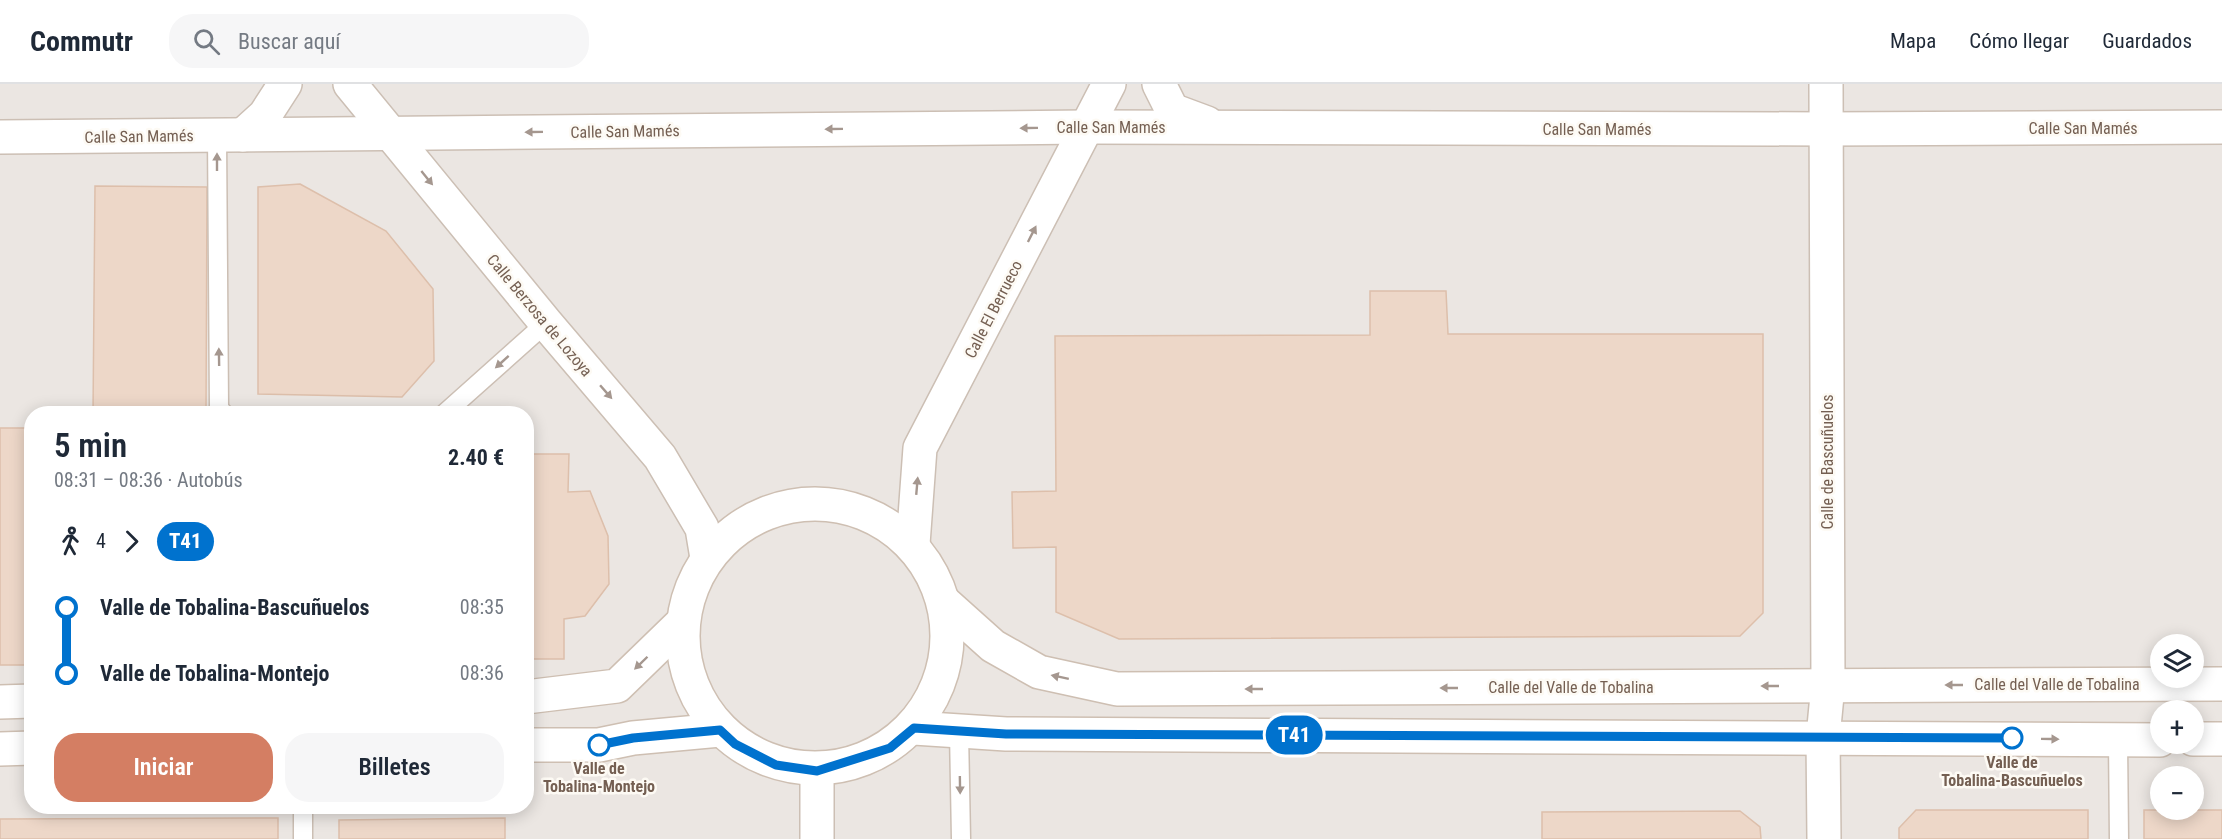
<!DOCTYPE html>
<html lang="es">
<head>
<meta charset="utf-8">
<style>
  :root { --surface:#fff; --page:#f6f6f7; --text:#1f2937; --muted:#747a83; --line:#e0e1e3; --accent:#d47e63 }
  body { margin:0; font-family:"Roboto Condensed",sans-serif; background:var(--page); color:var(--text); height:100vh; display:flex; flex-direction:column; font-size:22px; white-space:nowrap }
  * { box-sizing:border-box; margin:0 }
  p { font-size:20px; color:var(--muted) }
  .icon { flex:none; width:33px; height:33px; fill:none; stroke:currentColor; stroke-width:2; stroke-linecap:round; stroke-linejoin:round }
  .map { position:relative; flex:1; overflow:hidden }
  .panel { position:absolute; left:24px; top:322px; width:510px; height:408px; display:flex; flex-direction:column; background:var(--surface); border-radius:24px; box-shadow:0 3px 15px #0003 }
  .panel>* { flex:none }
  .badge { padding:0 12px; border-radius:20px; font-size:21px; line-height:39px }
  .tools { position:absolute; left:2150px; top:550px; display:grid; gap:12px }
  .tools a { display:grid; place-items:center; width:54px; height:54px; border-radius:50%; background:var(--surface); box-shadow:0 3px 15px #0003; font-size:30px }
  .map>.badge { position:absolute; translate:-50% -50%; box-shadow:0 0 0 3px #fff }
  .legs { display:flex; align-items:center; gap:9px; height:66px; padding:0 30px; font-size:20px }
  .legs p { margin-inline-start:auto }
  .headline { display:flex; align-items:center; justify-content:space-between; height:102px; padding:0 30px }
  h1 { font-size:33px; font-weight:600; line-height:45px }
  .primary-button { display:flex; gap:12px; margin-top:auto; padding:12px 30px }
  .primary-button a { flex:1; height:69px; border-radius:24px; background:var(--accent); color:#fff; font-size:24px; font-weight:600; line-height:69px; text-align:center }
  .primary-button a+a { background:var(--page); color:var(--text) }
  ul { padding:0 30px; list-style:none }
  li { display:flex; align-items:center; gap:21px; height:66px; font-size:22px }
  li i { display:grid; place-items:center; width:9px; height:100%; margin:0 8px; background:currentColor }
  li i::after { content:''; width:15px; height:15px; margin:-8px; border:4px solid; border-radius:50%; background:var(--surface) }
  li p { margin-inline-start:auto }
  li:first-child i { background:linear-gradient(#0000 50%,currentColor 0) }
  li:last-child i { background:linear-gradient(currentColor 50%,#0000 0) }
  header { display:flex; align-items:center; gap:36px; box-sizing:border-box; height:84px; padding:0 30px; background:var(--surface); border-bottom:2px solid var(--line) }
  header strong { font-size:28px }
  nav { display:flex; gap:33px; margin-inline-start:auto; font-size:21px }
  .search { width:420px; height:54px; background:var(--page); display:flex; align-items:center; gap:15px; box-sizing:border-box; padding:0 21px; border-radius:24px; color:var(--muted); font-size:22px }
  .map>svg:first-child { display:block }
  .industrial { fill:#ebe6e2; fill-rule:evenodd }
  .building { fill:#edd7c8; stroke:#ddbfab; stroke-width:1.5 }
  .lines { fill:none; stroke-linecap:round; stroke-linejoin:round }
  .service-casing { stroke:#ccbfb4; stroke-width:21 }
  .minor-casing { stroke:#ccbfb4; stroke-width:36 }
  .secondary-casing { stroke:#cebfb2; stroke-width:36 }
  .service { stroke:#fff; stroke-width:18 }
  .minor { stroke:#fff; stroke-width:33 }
  .secondary { stroke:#fff; stroke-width:33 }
  .oneway { fill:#a5978f }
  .line-1-casing { stroke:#fff; stroke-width:14 }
  .line-1 { stroke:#0072ce; stroke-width:9 }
  .stop-1-dot { fill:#fff; stroke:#0072ce; stroke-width:3 }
  .labels { text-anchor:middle; stroke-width:5; stroke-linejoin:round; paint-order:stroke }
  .street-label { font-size:16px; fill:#745f52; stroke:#fdfaf4 }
  .stop-label { font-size:16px; font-weight:bold; fill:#745f52; stroke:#fdfaf4 }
</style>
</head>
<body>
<header>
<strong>Commutr</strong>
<div class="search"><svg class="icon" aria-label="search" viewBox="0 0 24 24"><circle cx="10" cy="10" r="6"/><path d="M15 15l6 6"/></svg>Buscar aquí</div>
<nav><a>Mapa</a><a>Cómo llegar</a><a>Guardados</a></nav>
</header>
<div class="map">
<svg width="2222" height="755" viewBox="0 0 2222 755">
  <rect width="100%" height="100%" fill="#fbf6ee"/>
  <path class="industrial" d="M0 0H2222V755H0ZM32 330H526V723H32ZM2160 561H2193V594H2160ZM2160 627H2193V660H2160ZM2160 693H2193V726H2160Z"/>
  <g class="building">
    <polygon points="300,100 386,147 433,205 434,277 402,313 258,310 258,103"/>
    <polygon points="95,102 207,103 206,330 93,330"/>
    <polygon points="1370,207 1446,207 1448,250 1763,250 1763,529 1740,552 1119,555 1056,528 1056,463 1013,464 1012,408 1056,407 1055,252 1370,251"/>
    <rect x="0" y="344" width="32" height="237"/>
    <polygon points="526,370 569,370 568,408 590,407 608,452 609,500 585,532 564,535 564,575 526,575"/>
    <polygon points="1916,726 2088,726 2088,755 1899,755 1899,744"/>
    <rect x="2144" y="726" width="78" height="29"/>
    <polygon points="1740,727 1760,743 1761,755 1542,755 1542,728"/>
    <polygon points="278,734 278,755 0,755 0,735"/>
    <polygon points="505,734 505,755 339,755 339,736"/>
  </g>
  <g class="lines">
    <g class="service-casing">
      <g id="service">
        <polyline points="217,51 219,324 224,330"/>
        <polyline points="444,330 546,239"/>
        <polyline points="959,647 961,755"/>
        <polyline points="2118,656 2119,755"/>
        <polyline points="303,723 303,755"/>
      </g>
    </g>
    <g class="minor-casing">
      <g id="minor">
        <polyline points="350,0 546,239 660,373 702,444 707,474"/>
        <polyline points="1159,0 1172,26 1207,39"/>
        <polyline points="243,51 265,31 285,0"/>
        <polyline points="0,53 1087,43 1826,45 2222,43"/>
        <polyline points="913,460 920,364 1109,0"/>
        <polyline points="817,687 817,755"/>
        <polyline points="1824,755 1823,653 1828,601 1826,0"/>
      </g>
    </g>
    <g class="secondary-casing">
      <g id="secondary">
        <circle cx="815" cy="552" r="132"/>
        <polyline points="945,519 993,562 1039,588 1117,605 2222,600"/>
        <polyline points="526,613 617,602 683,538"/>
        <polyline points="0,618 32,617"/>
        <polyline points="914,644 1006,650 2160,656"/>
        <polyline points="2193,655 2222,655"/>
        <polyline points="526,661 599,661 633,654 720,646"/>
        <polyline points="0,665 32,664"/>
      </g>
    </g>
    <use href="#service" class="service"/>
    <use href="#minor" class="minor"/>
    <use href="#secondary" class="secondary"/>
  </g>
  <defs><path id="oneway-solid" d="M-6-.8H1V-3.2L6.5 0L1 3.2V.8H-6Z" transform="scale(1.5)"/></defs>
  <g class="oneway">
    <use href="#oneway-solid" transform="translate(1029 44) rotate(179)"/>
    <use href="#oneway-solid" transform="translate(834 45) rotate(179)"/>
    <use href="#oneway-solid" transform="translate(534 48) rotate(179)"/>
    <use href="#oneway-solid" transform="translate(217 78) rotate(-90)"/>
    <use href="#oneway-solid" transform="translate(427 94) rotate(51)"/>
    <use href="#oneway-solid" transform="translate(1032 150) rotate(-63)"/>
    <use href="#oneway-solid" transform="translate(219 273) rotate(-91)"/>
    <use href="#oneway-solid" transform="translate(502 278) rotate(138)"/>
    <use href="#oneway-solid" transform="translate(606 308) rotate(49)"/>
    <use href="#oneway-solid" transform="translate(917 402) rotate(-85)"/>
    <use href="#oneway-solid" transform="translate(641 579) rotate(136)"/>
    <use href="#oneway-solid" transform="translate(1060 593) rotate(-168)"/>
    <use href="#oneway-solid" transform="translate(1954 601) rotate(180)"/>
    <use href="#oneway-solid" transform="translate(1770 602) rotate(180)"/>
    <use href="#oneway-solid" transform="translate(1449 604) rotate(180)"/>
    <use href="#oneway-solid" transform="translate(1254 605) rotate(180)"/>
    <use href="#oneway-solid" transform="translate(2050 655) rotate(1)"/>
    <use href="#oneway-solid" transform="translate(960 701) rotate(89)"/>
  </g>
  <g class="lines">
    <g class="line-1-casing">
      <polyline id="line-1" points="599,661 633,654 720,646 735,660 776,681 817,687 890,664 914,644 1006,650 2012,654"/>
    </g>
    <use href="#line-1" class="line-1"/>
  </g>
  <g class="stop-1-dot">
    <circle cx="2012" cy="654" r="10"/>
    <circle cx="599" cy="661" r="10"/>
  </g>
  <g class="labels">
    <g class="street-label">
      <text x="1111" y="49">Calle San Mamés</text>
      <text x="2083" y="50">Calle San Mamés</text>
      <text x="1597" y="51">Calle San Mamés</text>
      <text transform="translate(625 47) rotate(-1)" y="6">Calle San Mamés</text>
      <text transform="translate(139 52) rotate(-1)" y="6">Calle San Mamés</text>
      <text transform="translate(993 225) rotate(-63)" y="6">Calle El Berrueco</text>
      <text transform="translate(540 231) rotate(50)" y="6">Calle Berzosa de Lozoya</text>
      <text transform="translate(1827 378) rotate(-90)" y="6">Calle de Bascuñuelos</text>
      <text x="2057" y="606">Calle del Valle de Tobalina</text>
      <text x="1571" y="609">Calle del Valle de Tobalina</text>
    </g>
    <g class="stop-label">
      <text x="2012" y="684">Valle de<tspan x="2012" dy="18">Tobalina-Bascuñuelos</tspan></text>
      <text x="599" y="690">Valle de<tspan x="599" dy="18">Tobalina-Montejo</tspan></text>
    </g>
  </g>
</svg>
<div class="tools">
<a><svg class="icon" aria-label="layers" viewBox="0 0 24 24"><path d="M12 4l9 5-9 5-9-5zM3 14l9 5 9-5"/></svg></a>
<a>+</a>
<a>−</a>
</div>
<b class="badge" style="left:1294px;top:651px;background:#0072ce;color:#fff">T41</b>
<section class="panel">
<div class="headline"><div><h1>5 min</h1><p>08:31 – 08:36 · Autobús</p></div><b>2.40 €</b></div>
<div class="legs"><svg class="icon" aria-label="walk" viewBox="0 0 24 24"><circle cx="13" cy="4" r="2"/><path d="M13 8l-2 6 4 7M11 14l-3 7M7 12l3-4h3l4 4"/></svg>4<svg class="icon" aria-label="forward" viewBox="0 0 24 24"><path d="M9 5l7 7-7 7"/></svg><b class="badge" style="background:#0072ce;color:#fff">T41</b></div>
<ul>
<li><i style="color:#0072ce"></i><b>Valle de Tobalina-Bascuñuelos</b><p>08:35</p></li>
<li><i style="color:#0072ce"></i><b>Valle de Tobalina-Montejo</b><p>08:36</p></li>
</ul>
<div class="primary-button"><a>Iniciar</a><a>Billetes</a></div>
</section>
</div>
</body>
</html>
